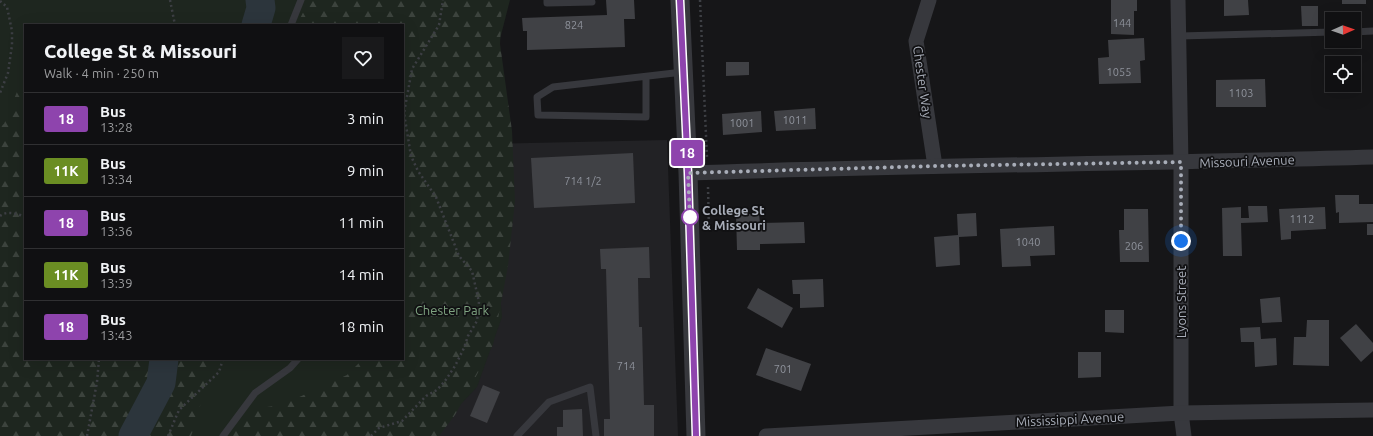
<!DOCTYPE html>
<html lang="en">
<head>
<meta charset="utf-8">
<style>
  :root { --surface:#101012; --page:#19191b; --text:#f1f3f6; --muted:#9c9d9f; --line:#303032 }
  body { margin:0; font-family:Ubuntu,sans-serif; background:var(--page); color:var(--text); height:100vh; display:flex; flex-direction:column; font-size:15px; white-space:nowrap }
  * { box-sizing:border-box; margin:0 }
  p { font-size:13px; color:var(--muted) }
  .icon { flex:none; width:22px; height:22px; fill:none; stroke:currentColor; stroke-width:2; stroke-linecap:round; stroke-linejoin:round }
  .map { position:relative; flex:1; overflow:hidden }
  .sheet { position:absolute; left:24px; top:24px; width:380px; height:336px; display:flex; flex-direction:column; background:var(--surface); border-radius:0px; box-shadow:0 4px 16px #0002,0 0 0 1px var(--line) }
  .sheet>* { flex:none }
  .badge { padding:0 8px; border-radius:3px; font-size:14px; line-height:26px }
  .needle { width:26px; rotate:88deg }
  .fabs { position:absolute; left:1325px; top:12px; display:grid; gap:8px }
  .fabs a { display:grid; place-items:center; width:36px; height:36px; border-radius:0px; background:var(--surface); box-shadow:0 4px 16px #0002,0 0 0 1px var(--line); font-size:20px }
  .you { position:absolute; width:20px; height:20px; margin:-10px; border:3px solid #fff; border-radius:50%; background:#1a73e8; box-shadow:0 0 0 6px #1a73e833 }
  .map>.badge { position:absolute; translate:-50% -50%; box-shadow:0 0 0 2px #fff }
  .round { display:grid; place-items:center; flex:none; width:42px; height:42px; border-radius:0px; background:var(--page) }
  .head { display:flex; align-items:center; justify-content:space-between; height:68px; padding:0 20px }
  h1 { font-size:19px; font-weight:800; line-height:30px }
  ul { padding:0; list-style:none }
  li { display:flex; align-items:center; gap:12px; height:52px; padding:0 20px; border-top:1px solid var(--line) }
  li div { flex:1 }
  li b { display:block; font-size:15px }
  li em { font-style:normal }
  li .badge { min-width:44px; font-weight:700; text-align:center }
  .map>svg:first-child { display:block }
  .built { fill:#222225 }
  .green { fill:#1e261f; fill-rule:evenodd }
  .forest { fill:url(#forest-firs) }
  .lines { fill:none; stroke-linecap:round; stroke-linejoin:round }
  .river { stroke:#2c353c; stroke-width:29 }
  .building { fill:#404145 }
  .path { stroke:#3d3f44; stroke-width:2.5; stroke-dasharray:2 3; stroke-linecap:butt }
  .service { stroke:#37383d; stroke-width:7 }
  .minor { stroke:#37383d; stroke-width:15 }
  .tertiary { stroke:#37383d; stroke-width:19 }
  .line-casing { stroke:#fff; stroke-width:9 }
  .line { stroke:#8e44ad; stroke-width:6 }
  .walk { stroke:#a8adb8; stroke-width:4; stroke-dasharray:0 7.2 }
  .stop-dot { fill:#fff; stroke:#8e44ad; stroke-width:2 }
  .labels { text-anchor:middle; stroke-width:3.5; stroke-linejoin:round; paint-order:stroke }
  .number-label { font-size:11px; fill:#8e929b }
  .street-label { font-size:13px; fill:#a8adb8; stroke:#111113 }
  .stop-label { font-size:13px; font-weight:bold; fill:#a8adb8; stroke:#111113; text-anchor:start }
  .park-label { font-size:13px; fill:#7fa381; stroke:#111113 }
</style>
</head>
<body>
<div class="map">
<svg width="1373" height="436" viewBox="0 0 1373 436">
  <defs>
    <pattern id="forest-firs" width="22" height="20" patternUnits="userSpaceOnUse"><rect width="22" height="20" fill="#1e261f"/><path d="M5 1l3.5 6h-7zM16 11l3.5 6h-7z" fill="#3c433d"/></pattern>
  </defs>
  <rect width="100%" height="100%" fill="#161618"/>
  <polygon class="built" points="667,140 678,436 431,436 490,169 489,144"/>
  <path class="green" d="M0 0H510L487 90 490 169 502 317 477 387 431 436H0ZM25 25H403V359H25Z"/>
  <g class="forest">
    <polygon points="309,0 502,0 500,44 512,131 515,201 508,266 493,345 455,415 439,436 228,436 231,430 252,409 282,405 347,375 363,359 403,359 403,25 297,25"/>
    <polygon points="25,72 25,359 212,359 212,361 195,425 191,436 0,436 0,126 4,124"/>
  </g>
  <g class="lines">
    <g class="river">
      <polyline points="256,25 261,8 260,0"/>
      <polyline points="133,436 161,383 164,359"/>
    </g>
  </g>
  <g class="building">
    <polygon points="606,0 634,0 635,19 624,19 625,47 527,50 527,31 523,31 522,18 607,15"/>
    <polygon points="1111,0 1137,0 1137,11 1134,11 1134,35 1111,34"/>
    <polygon points="1224,0 1248,0 1249,15 1224,16"/>
    <rect x="1342" y="0" width="24" height="4"/>
    <polygon points="1301,6 1318,6 1318,26 1302,26"/>
    <polygon points="1144,38 1145,60 1140,61 1141,83 1099,84 1098,58 1109,57 1108,40"/>
    <polygon points="726,62 749,62 749,75 726,76"/>
    <polygon points="1265,79 1266,107 1216,107 1216,80"/>
    <polygon points="815,108 816,129 776,131 774,111"/>
    <polygon points="761,111 762,132 723,135 722,114"/>
    <polygon points="633,153 635,203 534,208 531,158"/>
    <polygon points="1335,195 1359,195 1359,204 1373,204 1373,222 1339,223 1339,212 1336,213"/>
    <polygon points="1248,206 1267,206 1268,222 1241,223 1242,256 1223,256 1222,208 1241,207 1241,218 1249,218"/>
    <polygon points="1325,207 1326,229 1291,231 1291,239 1281,240 1279,209"/>
    <polygon points="1124,209 1148,209 1149,262 1120,262 1119,230 1124,230"/>
    <polygon points="976,213 977,236 959,237 960,265 936,267 934,237 958,235 957,214"/>
    <polygon points="736,214 759,214 760,223 804,222 805,243 760,244 760,250 737,250"/>
    <rect x="1367" y="224" width="6" height="11"/>
    <polygon points="1054,226 1055,255 1030,256 1031,266 1002,267 1000,229"/>
    <polygon points="649,247 650,278 638,278 639,327 642,327 644,405 654,405 654,436 604,436 604,419 610,419 606,269 601,269 600,249"/>
    <polygon points="823,279 824,307 800,308 800,294 793,294 792,280"/>
    <polygon points="758,288 793,308 782,328 747,308"/>
    <polygon points="1280,297 1282,322 1262,323 1260,299"/>
    <polygon points="1105,310 1124,310 1124,333 1105,332"/>
    <polygon points="1307,320 1329,320 1329,366 1293,365 1294,337 1306,337"/>
    <polygon points="1356,324 1373,343 1373,351 1361,362 1340,338"/>
    <polygon points="1260,327 1261,339 1276,338 1277,365 1255,367 1254,342 1241,342 1240,328"/>
    <polygon points="766,348 811,364 801,391 756,375"/>
    <polygon points="1078,352 1101,352 1101,377 1078,378"/>
    <polygon points="483,385 500,392 487,423 470,416"/>
    <polygon points="582,409 583,436 557,436 557,427 563,427 563,410"/>
  </g>
  <g class="lines">
    <g class="path">
      <polyline points="170,0 175,25"/>
      <polyline points="700,0 707,158"/>
      <polyline points="0,1 7,7 12,31 12,45 8,73 0,93"/>
      <polyline points="708,187 709,230"/>
      <path d="M0 216C7 210 18 214 25 217"/>
      <polyline points="87,436 97,382 99,359"/>
      <polyline points="168,436 179,410 219,372 223,359"/>
      <polyline points="371,436 379,428 402,421 426,396 437,390 445,381 455,366 464,348 468,336 477,321 479,302 472,271 459,256 436,197 418,171 411,156 404,113 412,69 439,25 443,0"/>
    </g>
    <g class="service">
      <polyline points="547,0 547,3 592,2 591,0"/>
      <polyline points="291,25 301,0"/>
      <polyline points="1354,32 1373,31"/>
      <polyline points="1180,36 1332,32"/>
      <polyline points="646,77 646,117 538,115 537,97 553,87 683,72"/>
      <polyline points="223,436 255,393 290,368 298,359"/>
      <polyline points="517,436 549,402 590,387 596,436"/>
    </g>
    <g class="minor">
      <polyline points="929,0 916,41 935,166"/>
      <polyline points="1178,0 1181,163 1181,413 1184,436"/>
      <path d="M688 173C916 165 1145 164 1373 157"/>
      <polyline points="766,436 1181,413 1373,410"/>
    </g>
    <polyline class="tertiary" points="680,0 688,173 696,436"/>
  </g>
  <g class="lines">
    <g class="line-casing">
      <polyline id="line" points="680,0 688,173 696,436"/>
    </g>
    <use href="#line" class="line"/>
    <polyline class="walk" points="690,217 690,219 688,173 935,166 1181,162 1181,241"/>
  </g>
  <circle class="stop-dot" cx="690" cy="217" r="8"/>
  <g class="labels">
    <g class="number-label">
      <text x="1122" y="27">144</text>
      <text x="574" y="29">824</text>
      <text x="1119" y="76">1055</text>
      <text x="1241" y="97">1103</text>
      <text x="795" y="124">1011</text>
      <text x="742" y="127">1001</text>
      <text x="583" y="185">714 1/2</text>
      <text x="1302" y="223">1112</text>
      <text x="1028" y="246">1040</text>
      <text x="1134" y="250">206</text>
      <text x="626" y="370">714</text>
      <text x="783" y="373">701</text>
    </g>
    <g class="street-label">
      <text transform="translate(923 82) rotate(82)" y="5">Chester Way</text>
      <text transform="translate(1247 161) rotate(-2)" y="5">Missouri Avenue</text>
      <text transform="translate(1181 302) rotate(-90)" y="5">Lyons Street</text>
      <text transform="translate(1070 419) rotate(-3)" y="5">Mississippi Avenue</text>
    </g>
    <g class="stop-label">
      <text x="702" y="215">College St<tspan x="702" dy="15">&amp; Missouri</tspan></text>
    </g>
    <g class="park-label">
      <text x="452" y="315">Chester Park</text>
    </g>
  </g>
</svg>
<div class="fabs">
<a><svg class="needle" viewBox="-14 -14 28 28"><path d="M0-13l5 13h-10z" fill="#e53935"/><path d="M0 13l5-13h-10z" fill="#9c9d9f"/></svg></a>
<a><svg class="icon" aria-label="locate" viewBox="0 0 24 24"><circle cx="12" cy="12" r="6"/><path d="M12 2v4M12 18v4M2 12h4M18 12h4"/></svg></a>
</div>
<div class="you" style="left:1181px;top:241px"></div>
<b class="badge" style="left:687px;top:153px;background:#8e44ad;color:#fff">18</b>
<section class="sheet">
<div class="head"><div><h1>College St &amp; Missouri</h1><p>Walk · 4 min · 250 m</p></div><a class="round"><svg class="icon" aria-label="heart" viewBox="0 0 24 24"><path d="M12 20l-8-8c-3-5 5-10 8-4 3-6 11-1 8 4z"/></svg></a></div>
<ul>
<li><span class="badge" style="background:#8e44ad;color:#fff">18</span><div><b>Bus</b><p>13:28</p></div><em>3 min</em></li>
<li><span class="badge" style="background:#6b8e23;color:#fff">11K</span><div><b>Bus</b><p>13:34</p></div><em>9 min</em></li>
<li><span class="badge" style="background:#8e44ad;color:#fff">18</span><div><b>Bus</b><p>13:36</p></div><em>11 min</em></li>
<li><span class="badge" style="background:#6b8e23;color:#fff">11K</span><div><b>Bus</b><p>13:39</p></div><em>14 min</em></li>
<li><span class="badge" style="background:#8e44ad;color:#fff">18</span><div><b>Bus</b><p>13:43</p></div><em>18 min</em></li>
</ul>
</section>
</div>
</body>
</html>
